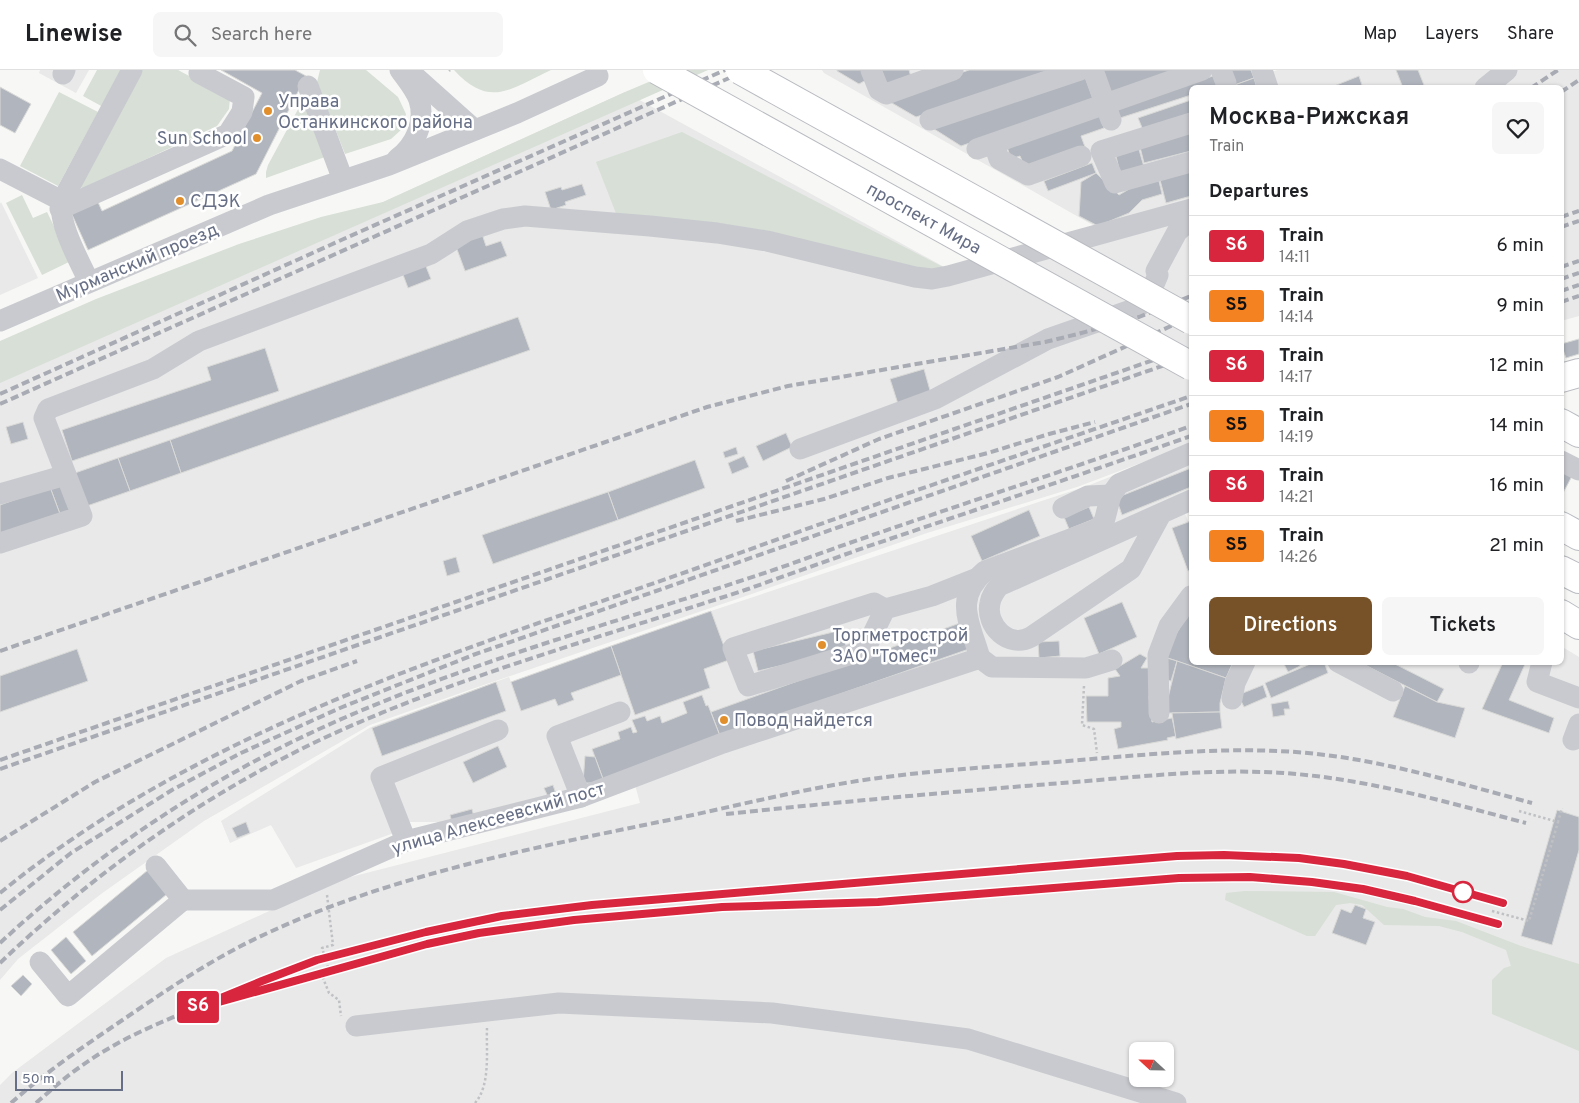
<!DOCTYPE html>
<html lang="en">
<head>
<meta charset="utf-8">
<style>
  :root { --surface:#fff; --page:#f6f6f6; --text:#202124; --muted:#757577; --line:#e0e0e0; --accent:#775228 }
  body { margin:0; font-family:Overpass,sans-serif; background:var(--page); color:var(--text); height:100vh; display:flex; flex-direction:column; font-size:19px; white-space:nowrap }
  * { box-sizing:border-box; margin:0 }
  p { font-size:16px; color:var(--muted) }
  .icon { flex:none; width:28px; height:28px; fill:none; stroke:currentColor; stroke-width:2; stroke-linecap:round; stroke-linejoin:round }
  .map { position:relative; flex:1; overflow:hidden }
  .side { position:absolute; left:1189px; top:15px; width:375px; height:580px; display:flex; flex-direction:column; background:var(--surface); border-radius:8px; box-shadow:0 1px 4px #0004 }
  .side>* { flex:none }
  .badge { padding:0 10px; border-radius:4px; font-size:18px; line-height:32px }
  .needle { width:32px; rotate:292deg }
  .buttons { position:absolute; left:1129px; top:972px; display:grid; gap:10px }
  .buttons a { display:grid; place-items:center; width:45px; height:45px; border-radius:8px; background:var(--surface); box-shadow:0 1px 4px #0004; font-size:25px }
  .scale { position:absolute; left:15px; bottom:12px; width:108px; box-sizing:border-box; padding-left:5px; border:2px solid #676f86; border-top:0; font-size:14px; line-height:18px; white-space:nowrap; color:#676f86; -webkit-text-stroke:4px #fff; paint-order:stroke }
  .map>.badge { position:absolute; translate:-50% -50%; box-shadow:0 0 0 2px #fff }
  h2 { padding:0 20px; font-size:19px; line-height:45px }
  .round { display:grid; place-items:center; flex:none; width:52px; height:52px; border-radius:8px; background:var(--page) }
  .headline { display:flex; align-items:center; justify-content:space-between; height:85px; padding:0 20px }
  h1 { font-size:24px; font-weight:600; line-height:38px }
  .button { display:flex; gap:10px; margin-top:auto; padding:10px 20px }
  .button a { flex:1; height:58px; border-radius:8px; background:var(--accent); color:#fff; font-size:20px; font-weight:600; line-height:58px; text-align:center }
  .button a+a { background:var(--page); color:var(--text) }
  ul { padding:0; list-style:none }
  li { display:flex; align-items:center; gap:15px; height:60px; padding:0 20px; border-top:1px solid var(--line) }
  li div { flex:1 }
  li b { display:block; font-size:19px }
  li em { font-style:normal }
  li .badge { min-width:55px; font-weight:700; text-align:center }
  header { display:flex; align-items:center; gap:30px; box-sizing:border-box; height:70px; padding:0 25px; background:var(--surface); border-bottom:1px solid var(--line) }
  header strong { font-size:24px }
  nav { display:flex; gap:28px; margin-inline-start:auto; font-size:18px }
  .search { width:350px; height:45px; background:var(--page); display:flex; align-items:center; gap:12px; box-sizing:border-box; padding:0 18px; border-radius:8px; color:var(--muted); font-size:19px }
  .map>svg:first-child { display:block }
  .built { fill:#e8e9e8; fill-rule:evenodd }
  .green { fill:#d7dfd6 }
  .building { fill:#b1b5bd; stroke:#d9dad8 }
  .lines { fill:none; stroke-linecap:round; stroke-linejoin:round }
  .major-casing { stroke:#b9bbc1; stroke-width:30 }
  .path { stroke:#c0c1c4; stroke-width:2.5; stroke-dasharray:2.5 2.5; stroke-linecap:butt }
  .minor { stroke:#c9cacf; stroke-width:21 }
  .major { stroke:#fff; stroke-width:28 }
  .rail { stroke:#a8abb3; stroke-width:4; stroke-dasharray:8 4; stroke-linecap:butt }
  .major-bridge-casing { stroke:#b9bbc1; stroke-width:30; stroke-linecap:butt }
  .major-bridge { stroke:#fff; stroke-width:28 }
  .line-casing { stroke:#fff; stroke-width:11 }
  .line { stroke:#d7263d; stroke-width:8 }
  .poi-dot { fill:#e18f2c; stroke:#fff; stroke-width:2 }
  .stop-dot { fill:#fff; stroke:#d7263d; stroke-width:2.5 }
  .labels { text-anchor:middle; stroke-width:5; stroke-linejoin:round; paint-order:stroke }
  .poi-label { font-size:18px; fill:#676f86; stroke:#fff; text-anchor:start }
  .street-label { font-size:18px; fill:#676f86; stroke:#fff }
</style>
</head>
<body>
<header>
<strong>Linewise</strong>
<div class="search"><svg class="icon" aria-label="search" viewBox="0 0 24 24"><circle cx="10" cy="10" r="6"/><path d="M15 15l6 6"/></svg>Search here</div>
<nav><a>Map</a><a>Layers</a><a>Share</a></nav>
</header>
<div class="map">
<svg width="1579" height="1033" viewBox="0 0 1579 1033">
  <rect width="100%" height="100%" fill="#f7f8f5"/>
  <g class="built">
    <polygon points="40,0 89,0 76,23 39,3"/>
    <polygon points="822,0 1254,0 1261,17 1191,18 1191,374 1077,417 927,463 740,528 472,619 370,655 204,751 101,824 18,889 0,910 0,300 383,132 625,22 948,199 1098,158 824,3"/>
    <polygon points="1278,0 1579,0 1579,246 1561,251 1561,18 1276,17 1270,2"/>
    <polygon points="1,132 38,208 0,225 0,134"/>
    <path d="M1191 375V423L1179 429 1188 451H1191V592H1561V576L1579 587V1033H0V1015L12 1003 166 888 335 811 640 733 634 711 583 713 557 726 438 756 437 752H408L394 763 296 798 271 755 230 773 221 751 371 657 509 607 511 612 711 541 1087 416ZM1138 981H1165V1009H1138Z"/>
  </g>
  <g class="green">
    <polygon points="97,0 124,0 103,37 83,26"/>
    <polygon points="140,0 178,0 230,28 229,39 217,56 82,119 79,113"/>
    <polygon points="320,0 366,0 398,27 406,44 402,59 391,69 345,84 317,12"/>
    <path d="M454 0H551C510 19 490 39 454 0Z"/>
    <polygon points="677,0 708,0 0,313 0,271 96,229 239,174 321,147 383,132 625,22"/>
    <polygon points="59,22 98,42 58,116 20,96"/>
    <polygon points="303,30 325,87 266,108 266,102 268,95"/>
    <polygon points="682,62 943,197 928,200 617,146 596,92"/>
    <polygon points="22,125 33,148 47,142 71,191 42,205 6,133"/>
    <polygon points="1245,821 1334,822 1387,837 1403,839 1425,847 1456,851 1521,876 1579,894 1579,981 1492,944 1492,910 1504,898 1511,896 1506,880 1462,862 1439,856 1384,855 1362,835 1350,833 1336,835 1315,866 1307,866 1225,830 1226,823"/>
  </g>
  <g class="building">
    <polygon points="221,0 295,0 306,6 256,104 88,180 70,140 96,128 102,141 232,81 262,23"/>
    <polygon points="837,0 864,0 866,10 859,14 837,1"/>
    <polygon points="878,0 909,0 911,7 884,17"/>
    <polygon points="969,0 1061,0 916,47 885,29"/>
    <polygon points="1101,0 1178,0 1110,24"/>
    <polygon points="1226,0 1251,0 1254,8 1232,16"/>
    <polygon points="1396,0 1418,0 1424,15 1417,18 1403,18"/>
    <polygon points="1084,4 1094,31 961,76 931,57"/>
    <polygon points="1213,6 1217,16 1191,18 1191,25 1117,49 1114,38"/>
    <polygon points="1359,6 1363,18 1329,18"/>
    <polygon points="1254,8 1257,18 1228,18 1232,16"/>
    <polygon points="0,17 31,34 15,63 0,55"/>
    <polygon points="1191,30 1191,43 1143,60 1138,48"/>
    <polygon points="1099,44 1104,58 1081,66 1085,77 1025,98 1020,86 1011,89 1007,77"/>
    <polygon points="1191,63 1191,81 1144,93 1140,77"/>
    <polygon points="1138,76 1144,97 1120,103 1115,82"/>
    <polygon points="1092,93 1096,103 1048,121 1044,111"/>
    <polygon points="1191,96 1191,126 1166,133 1159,106"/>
    <polygon points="1096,103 1119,125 1141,112 1158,107 1162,124 1142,130 1129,143 1098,156 1079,146 1081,112"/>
    <polygon points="582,114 586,125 565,132 566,135 551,140 545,122 561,117 562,120"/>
    <polygon points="482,164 486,176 501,171 507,186 465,201 455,174"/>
    <polygon points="425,194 431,209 408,218 402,202"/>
    <polygon points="518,247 530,280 181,403 170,370"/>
    <polygon points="1579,269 1579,284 1566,288 1561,274"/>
    <polygon points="265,278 279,321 72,391 62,360 211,310 207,297"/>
    <polygon points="924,299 931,324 898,334 890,309"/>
    <polygon points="23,352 28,369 11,374 6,357"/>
    <polygon points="786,363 792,377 763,391 756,376"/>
    <polygon points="170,370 181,403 130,421 118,388"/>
    <polygon points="736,377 738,384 725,388 723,382"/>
    <polygon points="744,386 749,397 732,404 728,393"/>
    <polygon points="118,388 130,421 84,437 72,404"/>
    <polygon points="695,390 705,418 618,450 608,422"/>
    <polygon points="1191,398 1191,417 1122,445 1116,428"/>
    <polygon points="1561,400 1572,406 1563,423 1561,422"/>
    <polygon points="64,412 73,440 60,444 50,417"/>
    <polygon points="50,417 60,444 0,465 0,435"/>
    <polygon points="608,422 618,450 493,494 482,465"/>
    <polygon points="1089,437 1094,449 1069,459 1064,447"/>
    <polygon points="1029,440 1040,466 982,491 971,466"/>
    <polygon points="1191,451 1191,500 1188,501 1172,458"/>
    <polygon points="456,487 460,502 447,506 443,491"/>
    <polygon points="1122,532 1137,567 1099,584 1084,548"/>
    <polygon points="1191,539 1191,592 1233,592 1226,608 1165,587 1169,576"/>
    <polygon points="711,541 729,590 704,599 710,618 635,645 611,576"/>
    <polygon points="960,553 969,579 720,666 711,642"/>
    <polygon points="842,560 847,580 758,601 753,581"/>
    <polygon points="1059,571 1060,586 1039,588 1038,572"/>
    <polygon points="611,576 621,605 571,623 574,630 558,636 555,629 521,641 511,612"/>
    <polygon points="77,579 88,611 0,642 0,606"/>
    <polygon points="1140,584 1147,588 1141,598 1155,598 1149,627 1152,652 1172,648 1176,666 1167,668 1168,670 1118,679 1114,659 1121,657 1121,652 1087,652 1086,626 1108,626 1108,608 1120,606 1115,599"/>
    <polygon points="1167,588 1177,591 1171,611 1161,609"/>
    <polygon points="1177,591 1226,608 1220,633 1220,642 1168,643 1168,628"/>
    <polygon points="1283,592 1299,592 1300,596 1288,602"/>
    <polygon points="1315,592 1324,592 1328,603 1271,628 1265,613"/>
    <polygon points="1359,592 1391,592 1444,619 1437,632"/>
    <polygon points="1503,592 1526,592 1509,630 1554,648 1549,663 1482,639"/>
    <polygon points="496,612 506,641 382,686 372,658"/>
    <polygon points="1263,615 1267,627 1244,637 1238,625"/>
    <polygon points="1405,616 1437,632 1465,638 1455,668 1393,647"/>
    <polygon points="702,625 706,636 708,635 720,666 603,709 592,679 620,669 618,662 631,657 633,663 637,662 632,650 645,646 647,651 660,646 662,653 687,643 683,632"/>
    <polygon points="1288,631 1290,639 1284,639 1285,645 1273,647 1271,634"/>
    <polygon points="1220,642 1222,658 1176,669 1172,643"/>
    <polygon points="498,676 507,697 473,713 463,692"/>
    <polygon points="585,686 595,687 603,709 594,713 583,713"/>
    <polygon points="553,715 556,724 548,727 544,718"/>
    <polygon points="472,739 474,747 452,753 450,745"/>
    <polygon points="1557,740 1579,747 1579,780 1552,875 1521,866"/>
    <polygon points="246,752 250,763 237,768 232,758"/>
    <polygon points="148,800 167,824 92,886 73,862"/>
    <polygon points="1355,835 1366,839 1363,848 1375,852 1366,875 1332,863 1341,839 1351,843"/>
    <polygon points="66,867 86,891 71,904 51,880"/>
    <polygon points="23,905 32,914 21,926 11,916"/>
  </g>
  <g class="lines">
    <g class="major-casing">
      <g id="major">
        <polyline points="1561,308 1579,303"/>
        <polyline points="1561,353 1579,363"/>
        <polyline points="1561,456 1579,466"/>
        <polyline points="1561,500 1579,509"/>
        <polyline points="1561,544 1579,555"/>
      </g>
    </g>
    <g class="path">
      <polyline points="449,1 450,0"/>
      <polyline points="1084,616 1082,655 1094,659 1097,683"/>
      <polyline points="1519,741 1558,752 1562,738"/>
      <polyline points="327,825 333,875 322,878 328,896 321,903 329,923 339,930 341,946"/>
      <polyline points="1492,841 1529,851 1558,752"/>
      <path d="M475 1033C491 1015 486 980 487 958"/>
    </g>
    <g class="minor">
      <polyline points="871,0 879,20 886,24 953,0"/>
      <polyline points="1093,0 1111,50"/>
      <polyline points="1221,0 1226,13"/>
      <polyline points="1262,0 1268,18"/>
      <polyline points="410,2 475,60"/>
      <polyline points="63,4 65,0"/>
      <polyline points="308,16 343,110"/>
      <polyline points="1485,18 1507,0"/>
      <polyline points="930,50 1080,0"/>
      <polyline points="1191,53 1101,81 1115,113 1191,92"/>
      <polyline points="994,74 999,89 1028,105 1081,86"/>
      <polyline points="977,79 1202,0"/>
      <path d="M397 89C415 76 426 52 419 30 415 19 407 10 400 0"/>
      <polyline points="0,99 62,131"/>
      <polyline points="60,139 228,64 242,42 244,27 199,3"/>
      <path d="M89 212C80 192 57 152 62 131L132 0"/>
      <polyline points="0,251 269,135 389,95 517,43 598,6"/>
      <polyline points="800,379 935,329 1048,269 1137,238 1148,228 1158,205 1156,201 1177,162 1191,149"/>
      <polyline points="1561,391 1579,400"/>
      <polyline points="0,424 66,405"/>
      <polyline points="1063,438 1088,426 1111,425"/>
      <path d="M1161 444 1131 499 1031 567C1009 579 985 556 990 533 991 526 995 521 999 516L1191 430"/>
      <polyline points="0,473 82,446 44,348 48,339 153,299 199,271 431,184 467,161 503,149 525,146 650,156 717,163 767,171 915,207 932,209 948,206 1191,139"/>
      <polyline points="885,539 865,580 748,616 733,578 874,533 885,539 932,526 975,509"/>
      <path d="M980 588C970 553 953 529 985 501L1097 459 1104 452 1111 425 1119 414 1191 383"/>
      <polyline points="980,588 992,597 1086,598 1112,590"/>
      <polyline points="1338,592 1393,621"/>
      <polyline points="1469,592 1469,593"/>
      <polyline points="1542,592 1537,612 1579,628"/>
      <polyline points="1232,629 1235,613 1245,592"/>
      <polyline points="1159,643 1158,585 1169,556 1191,526"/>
      <polyline points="1573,670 1579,654"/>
      <polyline points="581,727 557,666 620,642"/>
      <polyline points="406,771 381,707 498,660"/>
      <polyline points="156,796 183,830"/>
      <polyline points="183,830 273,830 406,771 581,727 723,673 980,588"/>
      <polyline points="40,892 68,926 183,830"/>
      <polyline points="356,956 559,933 772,943 968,969 1176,1033"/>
    </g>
    <use href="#major" class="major"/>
    <g class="rail">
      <polyline points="1531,18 1558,0"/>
      <polyline points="1561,22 1579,10"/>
      <polyline points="1561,147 1579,141"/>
      <polyline points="1561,157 1579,151"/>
      <polyline points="1561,197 1579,191"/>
      <polyline points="1561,209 1579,203"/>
      <polyline points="1561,221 1579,215"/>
      <polyline points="1561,232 1579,226"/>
      <polyline points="0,324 348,167 725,0"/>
      <polyline points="0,334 747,0"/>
      <polyline points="786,411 879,369 1058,307 1191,247"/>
      <polyline points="736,451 824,429 888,408 988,383 1049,364 1095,352"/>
      <polyline points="0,581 707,337 788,316 1045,272 1078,264 1139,247 1191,226"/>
      <polyline points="0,690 1191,277"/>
      <polyline points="0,699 1191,286"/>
      <path d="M726 744C838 732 950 722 1062 713 1139 707 1218 697 1296 704 1375 711 1450 733 1526 753"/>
      <polyline points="0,771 95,712 301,611 357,591"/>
      <path d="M0 823C186 671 419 594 643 517 713 493 783 467 852 443 965 403 1078 365 1191 326"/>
      <polyline points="0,840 71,783 172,720 241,683 340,638 473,585 1191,334"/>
      <path d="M0 873C96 784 208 709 328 655 459 596 600 557 737 512 779 499 820 483 861 469 971 431 1082 395 1191 356"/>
      <path d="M0 893C95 802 205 724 324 668 460 605 606 566 748 519 787 505 827 491 866 477 975 440 1083 404 1191 366"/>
      <polyline points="242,926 427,874 479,863 541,854 702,839 753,835 895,831 1179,808 1250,807 1325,813 1401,827 1498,854"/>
      <path d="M11 1033C47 1001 87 974 127 947 174 915 220 884 272 861 394 805 528 779 659 752 729 738 800 719 871 709 940 699 1010 696 1080 690 1152 684 1224 677 1296 682 1377 688 1454 712 1532 733"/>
      <path d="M36 1033C50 1021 64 1008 80 997 122 966 174 947 222 927 254 915 285 900 317 890 408 863 498 845 592 835 728 823 865 812 1001 801 1099 793 1198 780 1296 788 1367 794 1435 814 1503 833"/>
    </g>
    <g class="major-bridge-casing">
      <g id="major-bridge">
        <polyline points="657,0 1191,296"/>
        <polyline points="740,0 1191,250"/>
      </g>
    </g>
    <use href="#major-bridge" class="major-bridge"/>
  </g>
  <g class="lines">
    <g class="line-casing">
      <polyline id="line" points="1498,854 1415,831 1363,819 1312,812 1250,807 1179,808 878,832 722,837 574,850 479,863 427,874 194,939 262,911 317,890 426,862 502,846 592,835 1091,793 1177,786 1224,785 1299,788 1344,794 1407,806 1503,833"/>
    </g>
    <use href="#line" class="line"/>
  </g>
  <g class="poi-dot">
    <circle cx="268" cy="41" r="5"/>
    <circle cx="257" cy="68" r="5"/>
    <circle cx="180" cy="131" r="5"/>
    <circle cx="822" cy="575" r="5"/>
    <circle cx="724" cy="650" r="5"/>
  </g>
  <circle class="stop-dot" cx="1463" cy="822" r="10"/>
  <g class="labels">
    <g class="poi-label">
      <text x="278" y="37">Управа<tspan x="278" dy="21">Останкинского района</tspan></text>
      <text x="247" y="74" text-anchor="end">Sun School</text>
      <text x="190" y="137">СДЭК</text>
      <text x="832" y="571">Торгметрострой<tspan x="832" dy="21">ЗАО "Томес"</tspan></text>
      <text x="734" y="656">Повод найдется</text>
    </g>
    <g class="street-label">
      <text transform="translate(924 148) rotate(29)" y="6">проспект Мира</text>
      <text transform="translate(137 192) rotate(-23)" y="6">Мурманский проезд</text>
      <text transform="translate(498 748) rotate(-16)" y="6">улица Алексеевский пост</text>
    </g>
  </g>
</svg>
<div class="buttons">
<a><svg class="needle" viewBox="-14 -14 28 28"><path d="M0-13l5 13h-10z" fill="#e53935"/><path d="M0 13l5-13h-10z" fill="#757577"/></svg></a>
</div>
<div class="scale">50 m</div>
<b class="badge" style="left:198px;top:937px;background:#d7263d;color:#fff">S6</b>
<section class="side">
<div class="headline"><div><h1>Москва-Рижская</h1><p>Train</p></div><a class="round"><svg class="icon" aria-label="heart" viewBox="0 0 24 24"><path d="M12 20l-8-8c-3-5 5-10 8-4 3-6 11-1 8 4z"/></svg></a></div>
<h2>Departures</h2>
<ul>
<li><span class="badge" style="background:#d7263d;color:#fff">S6</span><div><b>Train</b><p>14:11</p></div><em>6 min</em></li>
<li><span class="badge" style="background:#f58220;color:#111">S5</span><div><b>Train</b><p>14:14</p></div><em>9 min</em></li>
<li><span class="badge" style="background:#d7263d;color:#fff">S6</span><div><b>Train</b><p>14:17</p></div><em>12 min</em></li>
<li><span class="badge" style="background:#f58220;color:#111">S5</span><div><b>Train</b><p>14:19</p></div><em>14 min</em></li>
<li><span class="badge" style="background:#d7263d;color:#fff">S6</span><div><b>Train</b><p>14:21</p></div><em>16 min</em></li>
<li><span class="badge" style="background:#f58220;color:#111">S5</span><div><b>Train</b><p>14:26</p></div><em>21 min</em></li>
</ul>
<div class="button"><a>Directions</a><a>Tickets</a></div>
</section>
</div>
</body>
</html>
